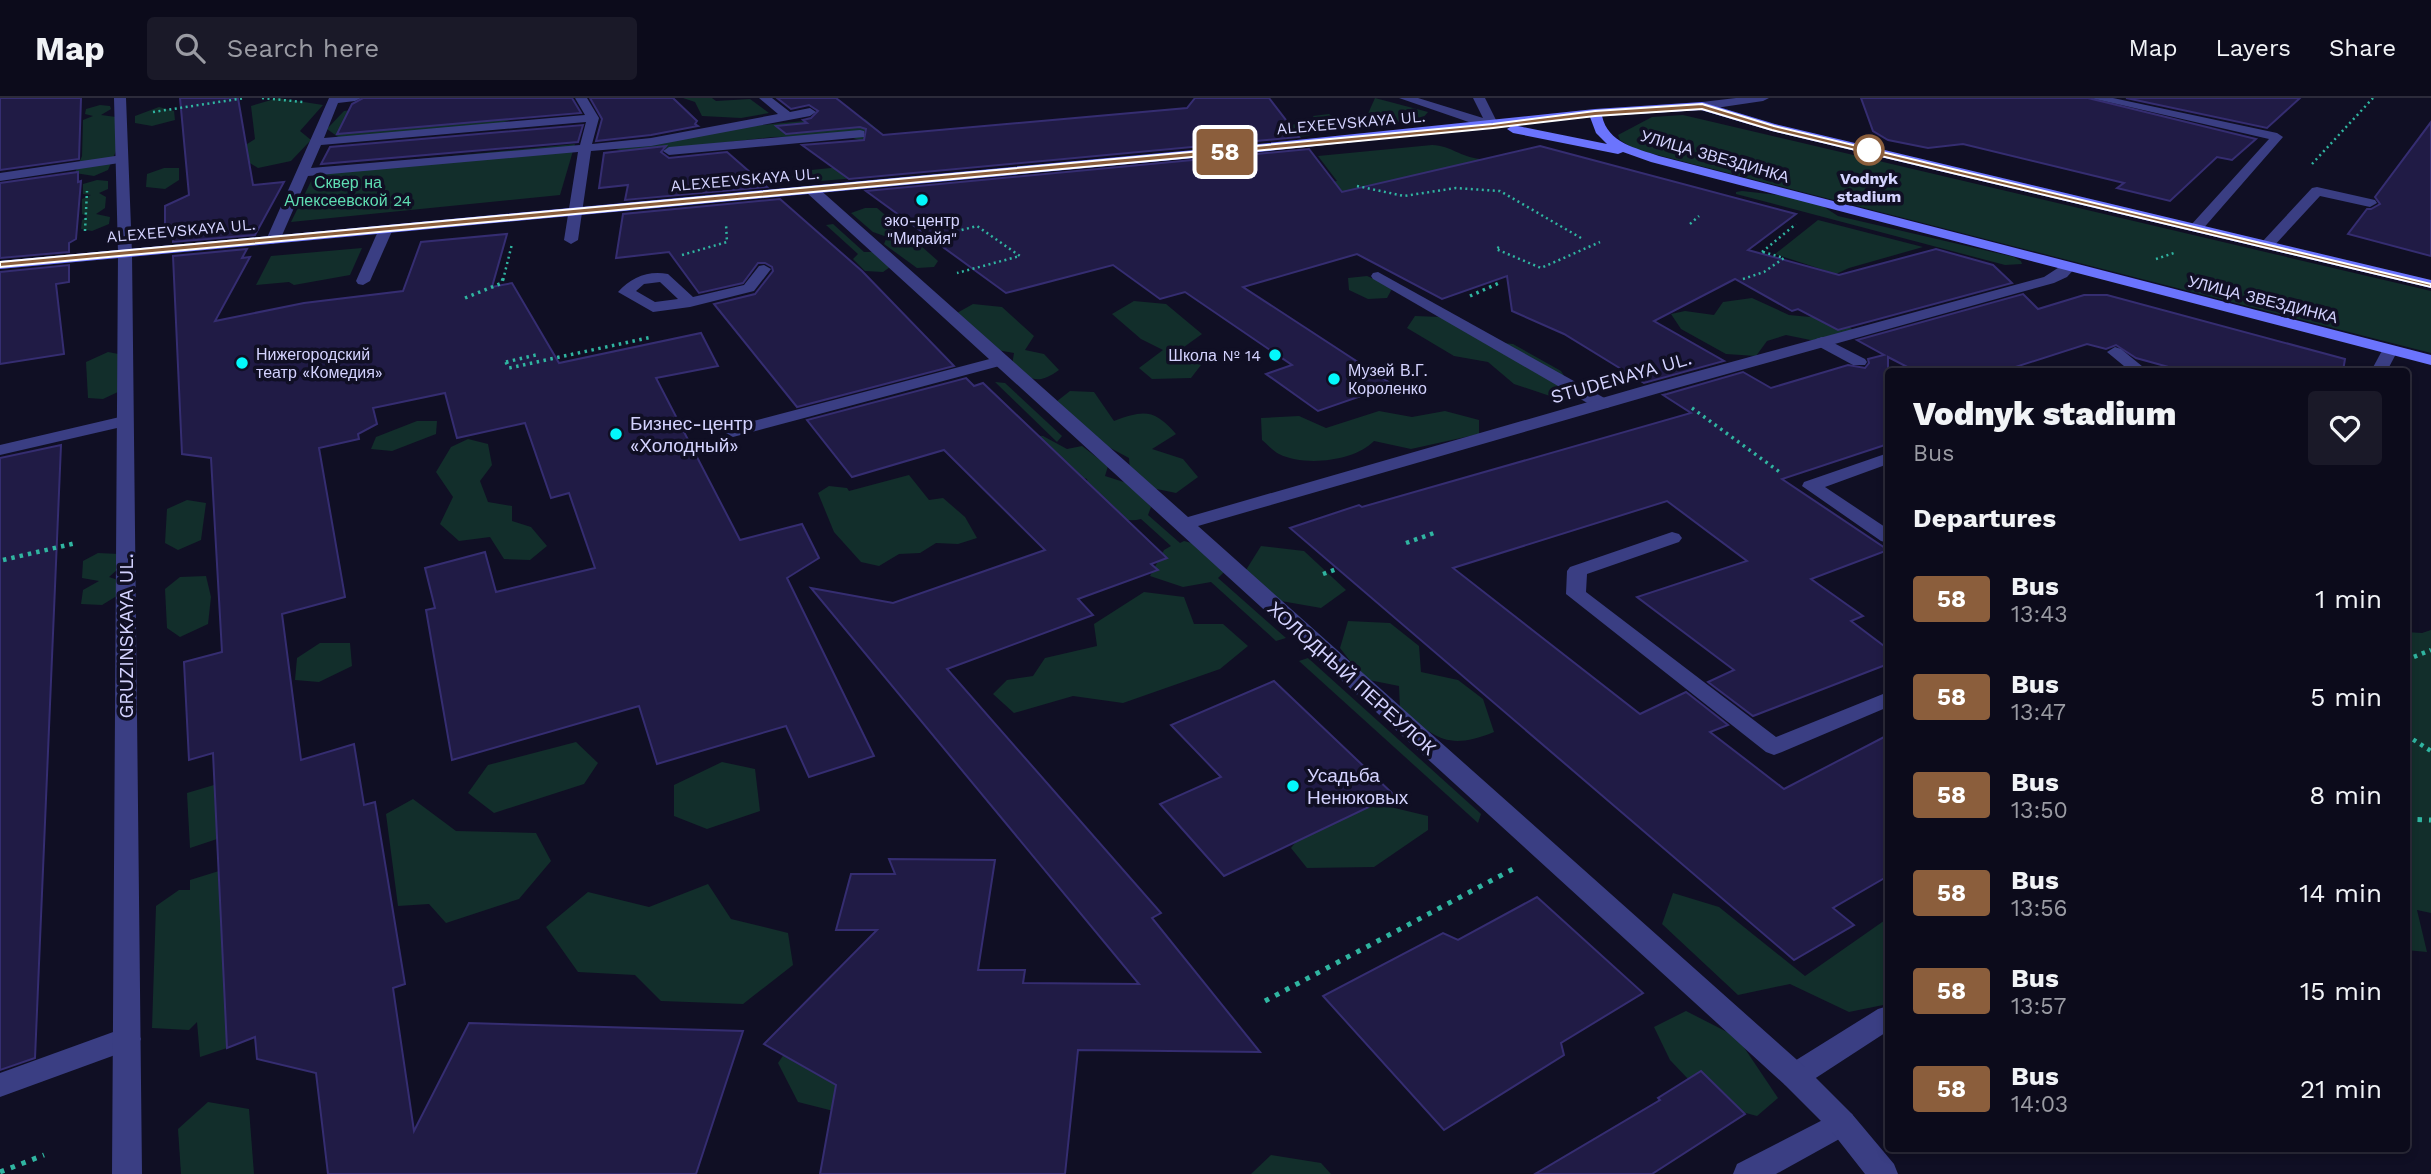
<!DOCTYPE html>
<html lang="en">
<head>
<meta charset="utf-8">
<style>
  :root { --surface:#0c0b1b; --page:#1a1928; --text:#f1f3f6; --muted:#9a9ba3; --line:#2c2b3a }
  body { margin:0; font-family:"Work Sans",sans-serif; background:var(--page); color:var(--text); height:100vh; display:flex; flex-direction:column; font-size:26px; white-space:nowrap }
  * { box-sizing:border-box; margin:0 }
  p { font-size:23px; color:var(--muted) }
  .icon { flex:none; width:38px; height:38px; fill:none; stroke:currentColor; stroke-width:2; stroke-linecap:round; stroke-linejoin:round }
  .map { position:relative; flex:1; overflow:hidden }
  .sheet { position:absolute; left:1885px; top:270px; width:525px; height:784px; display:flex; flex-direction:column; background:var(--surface); border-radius:7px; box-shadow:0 4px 10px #0003,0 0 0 2px var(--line) }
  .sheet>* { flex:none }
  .badge { padding:0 14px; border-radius:5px; font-size:24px; line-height:46px }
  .map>.badge { position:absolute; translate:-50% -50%; box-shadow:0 0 0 4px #fff }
  h2 { padding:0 28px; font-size:26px; line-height:63px }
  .round { display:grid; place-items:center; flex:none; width:74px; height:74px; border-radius:7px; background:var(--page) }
  .overview { display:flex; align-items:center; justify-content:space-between; height:119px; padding:0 28px }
  h1 { font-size:33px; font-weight:800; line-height:52px }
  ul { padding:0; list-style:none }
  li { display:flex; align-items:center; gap:21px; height:98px; padding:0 28px }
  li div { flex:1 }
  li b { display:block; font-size:26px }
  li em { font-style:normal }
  li .badge { min-width:77px; font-weight:700; text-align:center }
  header { display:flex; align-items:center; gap:42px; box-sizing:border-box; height:98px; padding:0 35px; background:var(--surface); border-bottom:2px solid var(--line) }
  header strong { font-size:33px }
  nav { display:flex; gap:38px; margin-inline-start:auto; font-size:24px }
  .search { width:490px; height:63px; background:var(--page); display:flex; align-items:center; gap:18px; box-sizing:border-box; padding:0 24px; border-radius:7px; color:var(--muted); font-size:26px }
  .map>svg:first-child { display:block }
  .green { fill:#122e2b }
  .building { fill:#201b45; stroke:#352d71; stroke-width:2 }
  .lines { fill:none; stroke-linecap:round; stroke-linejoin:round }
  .path-far3 { stroke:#30b5a1; stroke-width:2.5; stroke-dasharray:2 3.5; stroke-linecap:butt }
  .path-far2 { stroke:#30b5a1; stroke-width:3.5; stroke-dasharray:2.5 4.5; stroke-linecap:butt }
  .path-far1 { stroke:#30b5a1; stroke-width:4.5; stroke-dasharray:3.5 5; stroke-linecap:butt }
  .path { stroke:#30b5a1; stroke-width:5; stroke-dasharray:4.5 7; stroke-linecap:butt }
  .lane { fill:#3a3e83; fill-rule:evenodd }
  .street { fill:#3a3e83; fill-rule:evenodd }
  .secondary { fill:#6b74fd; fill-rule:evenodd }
  .line { fill:#8b5e3c; stroke:#fff; stroke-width:2 }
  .stop-dot { fill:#fff; stroke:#8b5e3c; stroke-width:3.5 }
  .poi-dot { fill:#03f8fb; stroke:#100f24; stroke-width:2.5 }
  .labels { text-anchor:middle; stroke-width:7; stroke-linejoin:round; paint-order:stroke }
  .far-street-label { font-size:16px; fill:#d4d3ff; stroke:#100f24 }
  .far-stop-label { font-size:16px; font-weight:bold; fill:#d4d3ff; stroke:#100f24 }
  .far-park-label { font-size:16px; fill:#5fdeb3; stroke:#100f24 }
  .far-poi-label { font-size:16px; fill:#d4d3ff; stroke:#100f24; text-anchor:start }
  .street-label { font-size:19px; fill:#d4d3ff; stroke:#100f24 }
  .poi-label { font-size:19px; fill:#d4d3ff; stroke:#100f24; text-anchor:start }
</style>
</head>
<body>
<header>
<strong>Map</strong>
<div class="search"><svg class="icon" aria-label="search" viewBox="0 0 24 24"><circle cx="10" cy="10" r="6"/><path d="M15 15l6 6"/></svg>Search here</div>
<nav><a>Map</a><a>Layers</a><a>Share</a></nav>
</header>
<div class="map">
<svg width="2431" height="1076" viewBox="0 0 2431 1076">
  <rect width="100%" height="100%" fill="#100f24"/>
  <g class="green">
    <polygon points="278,0 323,7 300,33 311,42 291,63 258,70 233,55 255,41 251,8"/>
    <polygon points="683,0 712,0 716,3 750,1 769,15 741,20 702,18 695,4"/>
    <polygon points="1375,0 1428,14 1421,22 1363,27"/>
    <polygon points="100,7 110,8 111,11 101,17 116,19 116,53 108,72 94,78 75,75 82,58 83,22 93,18 85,16 86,11"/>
    <polygon points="159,9 174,13 175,22 152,28 135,25 135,18"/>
    <polygon points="379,9 499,12 510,22 484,31 341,41 327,31 344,13"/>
    <polygon points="1329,16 1341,24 1337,28 1324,30 1308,38 1222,45 1234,33 1316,24 1313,18"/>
    <polygon points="1683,17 2431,193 2431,255 1634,51 1620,42 1618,37 1652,19"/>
    <polygon points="836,20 865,21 885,38 865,44 847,38 773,39 629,55 610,49 730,30"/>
    <polygon points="575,46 560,97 291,124 317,71"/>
    <path d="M1432 47C1452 48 1460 59 1480 61L1483 68 1336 97 1324 85 1337 83 1318 58Z"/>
    <polygon points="870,66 881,78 808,84 791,79 811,72"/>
    <polygon points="164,70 179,70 179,82 165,91 146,89 147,76"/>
    <polygon points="97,82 108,83 108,91 99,95 106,99 105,110 96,116 110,119 109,126 92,133 81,131 82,122 87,118 82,116 82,101 91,97 83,96 83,86"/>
    <polygon points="1742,93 1786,98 1821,107 1838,118 2014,159 2021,163 2022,166 2005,167 1736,96 1736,94"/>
    <polygon points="865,110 877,110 898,128 895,137 912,140 938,163 934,169 917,170 884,146 887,139 873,134 851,115"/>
    <polygon points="1818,122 1923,149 1849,170 1836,176 1775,156"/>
    <polygon points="833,126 864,154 878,154 893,167 883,174 865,173 853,161 858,156 826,127"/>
    <polygon points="362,150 350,177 294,187 289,184 256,187 271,158"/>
    <polygon points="1367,178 1393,189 1387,200 1368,201 1349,192 1348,180"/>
    <polygon points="1752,200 1789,217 1842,222 1856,235 1830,246 1786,237 1767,243 1756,258 1726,256 1681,231 1671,216 1685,213 1714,217 1723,204"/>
    <polygon points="1134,203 1166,206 1202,236 1177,254 1201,267 1191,280 1152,281 1139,270 1163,252 1141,241 1112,216"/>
    <path d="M973 206 1002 209 1034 238 1025 252 1044 256 1059 272C1038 287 1031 283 1012 267L1014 255 997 252 957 215Z"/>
    <polygon points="1415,218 1441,219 1483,243 1513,246 1561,273 1575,295 1562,302 1514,286 1488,264 1454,258 1407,230"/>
    <polygon points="108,254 129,258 120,293 103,301 88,300 86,264"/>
    <polygon points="995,284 1005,285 1062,338 1057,344"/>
    <path d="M1070 293 1094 294 1114 323C1144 312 1154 311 1176 336L1152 351 1183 361 1198 379 1176 395 1152 390 1130 373 1129 360 1088 338 1056 304Z"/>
    <path d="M1379 313 1412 319 1445 313 1479 322V336L1411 351 1374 343C1355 363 1305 369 1279 356 1273 353 1267 346 1262 342L1261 320 1299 318 1326 330Z"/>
    <polygon points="417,323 437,323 436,336 392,353 371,351 376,339"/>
    <path d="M1002 335 1043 338 1067 351 1082 348 1108 368 1105 378 1127 385 1151 409 1148 417 1180 445 1184 443 1215 451 1231 467 1218 480 1286 540 1276 543 1211 484 1183 489 1150 478 1164 452 1171 448 1141 421C1119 427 1104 410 1089 397L1087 381 1060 372Z"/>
    <polygon points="468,341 488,346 492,367 480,383 488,404 512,408 512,423 531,429 547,448 530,462 504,461 490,439 459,443 440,426 453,399 436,374 451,349"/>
    <polygon points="909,377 929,402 943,400 965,419 977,440 958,446 936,445 920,455 899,456 879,468 861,464 834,434 818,395 829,388 847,390 849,393"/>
    <polygon points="187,402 206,405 201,442 178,452 165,445 167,411"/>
    <polygon points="1261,448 1304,453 1346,492 1321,510 1281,503 1246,472"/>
    <polygon points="98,455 119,456 119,470 109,479 121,483 120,496 102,507 81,506 83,492 99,483 82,480 83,463"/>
    <polygon points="206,478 211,499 208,526 180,539 167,530 165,491 180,479"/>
    <polygon points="1144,494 1184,499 1194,526 1223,526 1248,548 1220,571 1123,605 1073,598 1014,615 993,596 1007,582 1033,578 1045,560 1097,548 1094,526"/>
    <path d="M1348 523 1390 525 1419 548 1421 574 1458 582 1483 601 1494 634C1447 653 1436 640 1400 611L1399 588 1364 581 1340 550Z"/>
    <polygon points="2431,532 2431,815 2417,812 2427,854 2406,852 2406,534 2422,535"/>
    <polygon points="320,545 350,545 352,568 319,584 295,582 297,560"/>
    <polygon points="1308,560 1481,716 1478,725 1299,563"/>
    <polygon points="576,644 598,665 584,686 494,715 468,695 488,667"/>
    <polygon points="722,664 755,671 760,713 707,731 674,718 674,687"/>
    <polygon points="214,687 217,741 190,750 187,695"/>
    <polygon points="413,701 456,733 536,735 551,763 519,801 446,825 429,806 398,808 386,716"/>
    <polygon points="1382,707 1428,718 1428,732 1374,769 1307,770 1291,750 1315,719"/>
    <polygon points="219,773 227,950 200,959 197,924 189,932 152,930 156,808 179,792 190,792 190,782"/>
    <polygon points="708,786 731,821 788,835 793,867 743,906 661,903 635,877 578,874 546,829 588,794 649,809"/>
    <polygon points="1673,795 1719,809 1805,878 1888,820 1888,906 1849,914 1790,886 1738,897 1662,826"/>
    <polygon points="1686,913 1737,939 1778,1000 1757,1018 1712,1006 1670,962 1654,929"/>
    <polygon points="802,930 873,1023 798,1004 778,965"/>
    <polygon points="208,1004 249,1011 254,1076 181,1076 178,1031"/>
    <polygon points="1271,1057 1321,1065 1331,1076 1251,1076"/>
  </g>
  <g class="building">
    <polygon points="0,0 81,0 79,61 0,72"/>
    <polygon points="180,0 238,0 253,87 284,84 255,137 173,144 173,136 165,137 165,108 189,97"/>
    <polygon points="363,0 572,0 581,15 337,36 352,6"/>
    <polygon points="590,0 673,0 697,23 695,26 698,28 651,37 596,43 602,21"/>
    <polygon points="777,0 836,0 883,37 1187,10 1195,0 1269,0 1299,39 849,81 802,47 864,42 866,31 860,29 786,36 776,28 807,25 803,22 811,20 818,13 809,7 791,11"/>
    <polygon points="1861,0 2088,0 2256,41 2232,62 2217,59 2170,103 2117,90 2124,85 1963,46 1928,50 1888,42 1873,33"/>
    <polygon points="2126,0 2300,0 2267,30"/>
    <polygon points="2431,24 2431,158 2348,136 2367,111 2371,111 2380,106 2375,99"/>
    <polygon points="583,27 578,44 321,66 330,49"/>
    <polygon points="666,48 661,54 669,60 727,54 767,89 625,102 628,87 599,90 604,55"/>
    <polygon points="1540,48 1796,116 1748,152 1839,177 1936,151 1993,167 2012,185 1838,232 1798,211 1792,213 1735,181 1654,223 1724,263 1644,285 1564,236 1512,213 1507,178 1442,201 1357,156 1243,189 1393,287 1318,313 1266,276 1292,267 1185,194 1160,201 1113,167 1006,195 866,93 1309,51 1342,94"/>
    <polygon points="78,74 78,84 81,83 76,141 69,145 69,154 0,160 0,85"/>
    <polygon points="780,101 862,173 954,268 797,309 714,206 755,196 773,173 772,169 765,165 758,165 743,185 699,195 669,154 616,160 623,116"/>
    <polygon points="507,136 492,189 512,185 559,265 701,235 718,268 656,280 740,442 802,426 819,460 787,480 874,658 809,679 786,628 657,666 639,608 452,662 426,512 435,510 425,470 485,454 496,494 595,470 569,395 551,400 525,325 457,340 445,295 373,310 377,326 358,336 359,341 319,350 345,499 282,516 301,662 354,646 364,707 375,704 405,886 393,890 414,1033 469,925 743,933 696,1076 328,1076 316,975 257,961 255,939 227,950 213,655 189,662 184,564 222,554 211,360 182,356 173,158 247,151 242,160 250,159 215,223 304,205 403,193 421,144"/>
    <polygon points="69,167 69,184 56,186 64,256 0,266 0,174"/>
    <polygon points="2023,196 2038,211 2084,197 2107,197 2345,261 2343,273 2183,273 2136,260 2116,247 2106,251 2087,246 2003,273 1915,273 1888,259 1888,346 1782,381 1888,452 1811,481 1863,518 1851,523 1888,551 1888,566 1753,618 1708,584 1734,572 1637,499 1747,463 1667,403 1453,470 1640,616 1686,594 1728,627 1710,634 1784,691 1888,637 1888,778 1833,810 1854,827 1794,862 1290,430 1359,407 1362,409 1691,315 1663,297 1667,296 1743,274 1771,290 1848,267 1865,270 1869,265 1868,261 1884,257 1857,242"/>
    <polygon points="966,280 974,288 983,285 1167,460 1151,466 1158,472 1078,501 1093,517 947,571 1161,815 1152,820 1260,954 1078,952 1065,1076 820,1076 836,987 764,946 877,832 836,832 851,776 895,776 889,761 995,762 978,872 1025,872 1023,885 1139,886 811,490 893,505 1045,452 944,352 852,379 807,322"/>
    <polygon points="61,347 35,960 0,972 0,360"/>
    <polygon points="1274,583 1394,697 1224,778 1160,706 1221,679 1171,627"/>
    <polygon points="1537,799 1643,895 1561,945 1564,957 1444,1032 1323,898 1443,835 1458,842"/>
    <polygon points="1701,973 1745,1016 1652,1076 1535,1076 1660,1002 1658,1000"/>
  </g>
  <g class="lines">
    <g class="path-far3">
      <polyline points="262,0 303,4"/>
      <polyline points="153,14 245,0"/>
      <polyline points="2312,66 2373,0"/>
      <polyline points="1357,88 1404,98 1456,90 1500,93 1581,140"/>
      <polyline points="1690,126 1699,118"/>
      <polyline points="85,133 87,93"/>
      <polyline points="919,143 977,128 1020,158 957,175"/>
      <polyline points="1499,149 1496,151 1541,170 1600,144"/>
      <polyline points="1762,154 1796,126"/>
      <polyline points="1763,154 1784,160"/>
      <polyline points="682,157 727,144 726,126"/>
      <polyline points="2156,161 2174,155"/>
      <polyline points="1743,181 1764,174 1784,160"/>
      <polyline points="503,182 512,146"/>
    </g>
    <g class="path-far2">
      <polyline points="1470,198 1499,185"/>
      <polyline points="465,200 502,185 503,180"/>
      <polyline points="506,264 509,270 652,239"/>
      <polyline points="506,264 536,257 534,255"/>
      <polyline points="1997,273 2007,273"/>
      <polyline points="1692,310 1781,375"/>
    </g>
    <g class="path-far1">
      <polyline points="1406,445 1434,435"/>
      <polyline points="3,462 76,445"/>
      <polyline points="1323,476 1337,471"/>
      <polyline points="2406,562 2431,552"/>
      <polyline points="2406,637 2431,653"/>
    </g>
    <g class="path">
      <polyline points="2406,721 2431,722"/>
      <polyline points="1265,903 1513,771"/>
      <polyline points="0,1074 44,1057"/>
    </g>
    <g class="lane">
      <path d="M329 0H361L355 3 338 5 324 40 585 17 575 0H587L599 20 592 46 651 40 778 16 759 0H772L790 14 810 10 816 14 810 18 651 48 591 53 578 142 571 146 564 142 578 54 308 78 280 142 273 146 268 145 266 142ZM586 24 580 47 311 70 321 47Z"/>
      <polygon points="1399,0 1418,0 1483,20 1473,0 1485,0 1499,28 1489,31"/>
      <polygon points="2091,0 2113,0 2277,35 2283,39 2201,133 2191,133 2191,127 2269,41"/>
      <polygon points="860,32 864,33 864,39 669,57 663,53 669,49"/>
      <polygon points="122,57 128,61 126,64 0,83 0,75"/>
      <polygon points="2317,89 2375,102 2377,105 2370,109 2320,98 2272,150 2262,150 2262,144 2312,90"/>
      <polygon points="386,127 393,131 370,183 363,187 358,186 356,183 379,131"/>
      <path d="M764 167 771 171 754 193 690 209 653 214 618 194C631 179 649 172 668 176L693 199 744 187 759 168ZM660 184 678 201 655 204 636 193 644 186Z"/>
      <polygon points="1378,174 1608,302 1610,306 1608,310 1596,310 1373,181 1371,178 1373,175"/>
      <polygon points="1822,239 1865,261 1867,264 1865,267 1853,267 1816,247 1814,244 1816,241"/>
      <polygon points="2390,247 2398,252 2387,273 2371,273 2384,249"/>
      <polygon points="2115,249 2121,251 2148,273 2130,273 2107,254"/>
      <polygon points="1001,258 1009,263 1007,266 733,339 724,334 727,330"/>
      <polygon points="124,318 133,323 130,327 0,357 0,347"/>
      <polygon points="1888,355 1888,366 1825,389 1888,431 1888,445 1881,443 1802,388 1804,384"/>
      <polygon points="1672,434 1679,436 1682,440 1679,444 1587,476 1586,494 1776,639 1888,594 1888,609 1782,654 1774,657 1766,654 1566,496 1567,473 1570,469"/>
      <polygon points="1888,908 1888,933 1805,987 1795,990 1785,987 1781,978 1785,969 1878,911"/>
      <polygon points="127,929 137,933 141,941 137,949 0,999 0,975"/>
      <polygon points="1842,1012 1852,1016 1857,1025 1852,1034 1776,1076 1733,1076 1737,1066"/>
    </g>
    <g class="street">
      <polygon points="114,0 126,0 132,155 142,1076 112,1076 118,155"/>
      <polygon points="1736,0 1769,0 1763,3 1702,12 1696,8 1702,4"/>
      <polygon points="812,88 817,89 1188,419 1654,285 2044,179 2064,166 2074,166 2076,169 2067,179 2054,185 1666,293 1198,428 1805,969 1852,1016 1894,1066 1898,1076 1865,1076 1832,1034 1785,987 807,95 805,92"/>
    </g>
    <path class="secondary" d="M1702 4 1775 26 2431 182V190L1772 33 1701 12 1602 18C1608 45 1636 50 1659 58L2431 257V267L1651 64 1623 54 1618 56 1513 35 1507 31 1513 27 1607 46 1596 35 1590 19 1259 54 0 171V163L1259 46 1595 11Z"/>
  </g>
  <polygon class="line" points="1702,6 1774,28 2431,186 2431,189 1772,32 1702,11 1595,18 1493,30 1171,61 0,169 0,164 1493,26 1595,13"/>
  <circle class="stop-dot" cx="1869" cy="52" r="14"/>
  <g class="poi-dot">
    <circle cx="922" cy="102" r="7"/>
    <circle cx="1275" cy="257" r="7"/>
    <circle cx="242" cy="265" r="7"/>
    <circle cx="1334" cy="281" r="7"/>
    <circle cx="616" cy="336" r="7"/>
    <circle cx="1293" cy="688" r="7"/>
  </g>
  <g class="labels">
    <g class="far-street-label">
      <text transform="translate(1351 24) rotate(-5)" y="6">ALEXEEVSKAYA UL.</text>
      <text transform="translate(1715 58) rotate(16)" y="6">УЛИЦА ЗВЕЗДИНКА</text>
      <text transform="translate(745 81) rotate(-5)" y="6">ALEXEEVSKAYA UL.</text>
      <text transform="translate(181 132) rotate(-5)" y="6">ALEXEEVSKAYA UL.</text>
      <text transform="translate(2263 201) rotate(14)" y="6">УЛИЦА ЗВЕЗДИНКА</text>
    </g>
    <g class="far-stop-label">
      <text x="1869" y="86">Vodnyk<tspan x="1869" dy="18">stadium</tspan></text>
    </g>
    <g class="far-park-label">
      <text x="348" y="90">Сквер на<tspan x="348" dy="18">Алексеевской 24</tspan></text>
    </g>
    <g class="far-poi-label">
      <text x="922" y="128" text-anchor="middle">эко-центр<tspan x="922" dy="18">"Мирайя"</tspan></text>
      <text x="256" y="262">Нижегородский<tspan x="256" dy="18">театр «Комедия»</tspan></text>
      <text x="1261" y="263" text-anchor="end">Школа № 14</text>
      <text x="1348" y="278">Музей В.Г.<tspan x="1348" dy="18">Короленко</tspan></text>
    </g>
    <g class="street-label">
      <text transform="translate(1621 279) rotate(-16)" y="7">STUDENAYA UL.</text>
      <text transform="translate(126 538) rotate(-90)" y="7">GRUZINSKAYA UL.</text>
      <text transform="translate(1352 580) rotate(42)" y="7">ХОЛОДНЫЙ ПЕРЕУЛОК</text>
    </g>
    <g class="poi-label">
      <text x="630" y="332">Бизнес-центр<tspan x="630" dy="22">«Холодный»</tspan></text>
      <text x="1307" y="684">Усадьба<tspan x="1307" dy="22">Ненюковых</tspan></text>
    </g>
  </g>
</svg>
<b class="badge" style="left:1225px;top:54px;background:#8b5e3c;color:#fff">58</b>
<section class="sheet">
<div class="overview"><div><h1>Vodnyk stadium</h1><p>Bus</p></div><a class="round"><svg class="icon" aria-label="heart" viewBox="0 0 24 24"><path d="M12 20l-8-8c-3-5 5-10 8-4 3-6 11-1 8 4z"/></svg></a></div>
<h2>Departures</h2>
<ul>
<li><span class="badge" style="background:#8b5e3c;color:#fff">58</span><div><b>Bus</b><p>13:43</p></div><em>1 min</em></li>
<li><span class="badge" style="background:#8b5e3c;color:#fff">58</span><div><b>Bus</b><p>13:47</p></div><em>5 min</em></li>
<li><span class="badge" style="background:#8b5e3c;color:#fff">58</span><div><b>Bus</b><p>13:50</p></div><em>8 min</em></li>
<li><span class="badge" style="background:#8b5e3c;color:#fff">58</span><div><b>Bus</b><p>13:56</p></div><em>14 min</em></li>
<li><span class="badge" style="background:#8b5e3c;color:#fff">58</span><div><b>Bus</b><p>13:57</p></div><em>15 min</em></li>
<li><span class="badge" style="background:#8b5e3c;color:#fff">58</span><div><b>Bus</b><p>14:03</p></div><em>21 min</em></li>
</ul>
</section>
</div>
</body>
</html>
